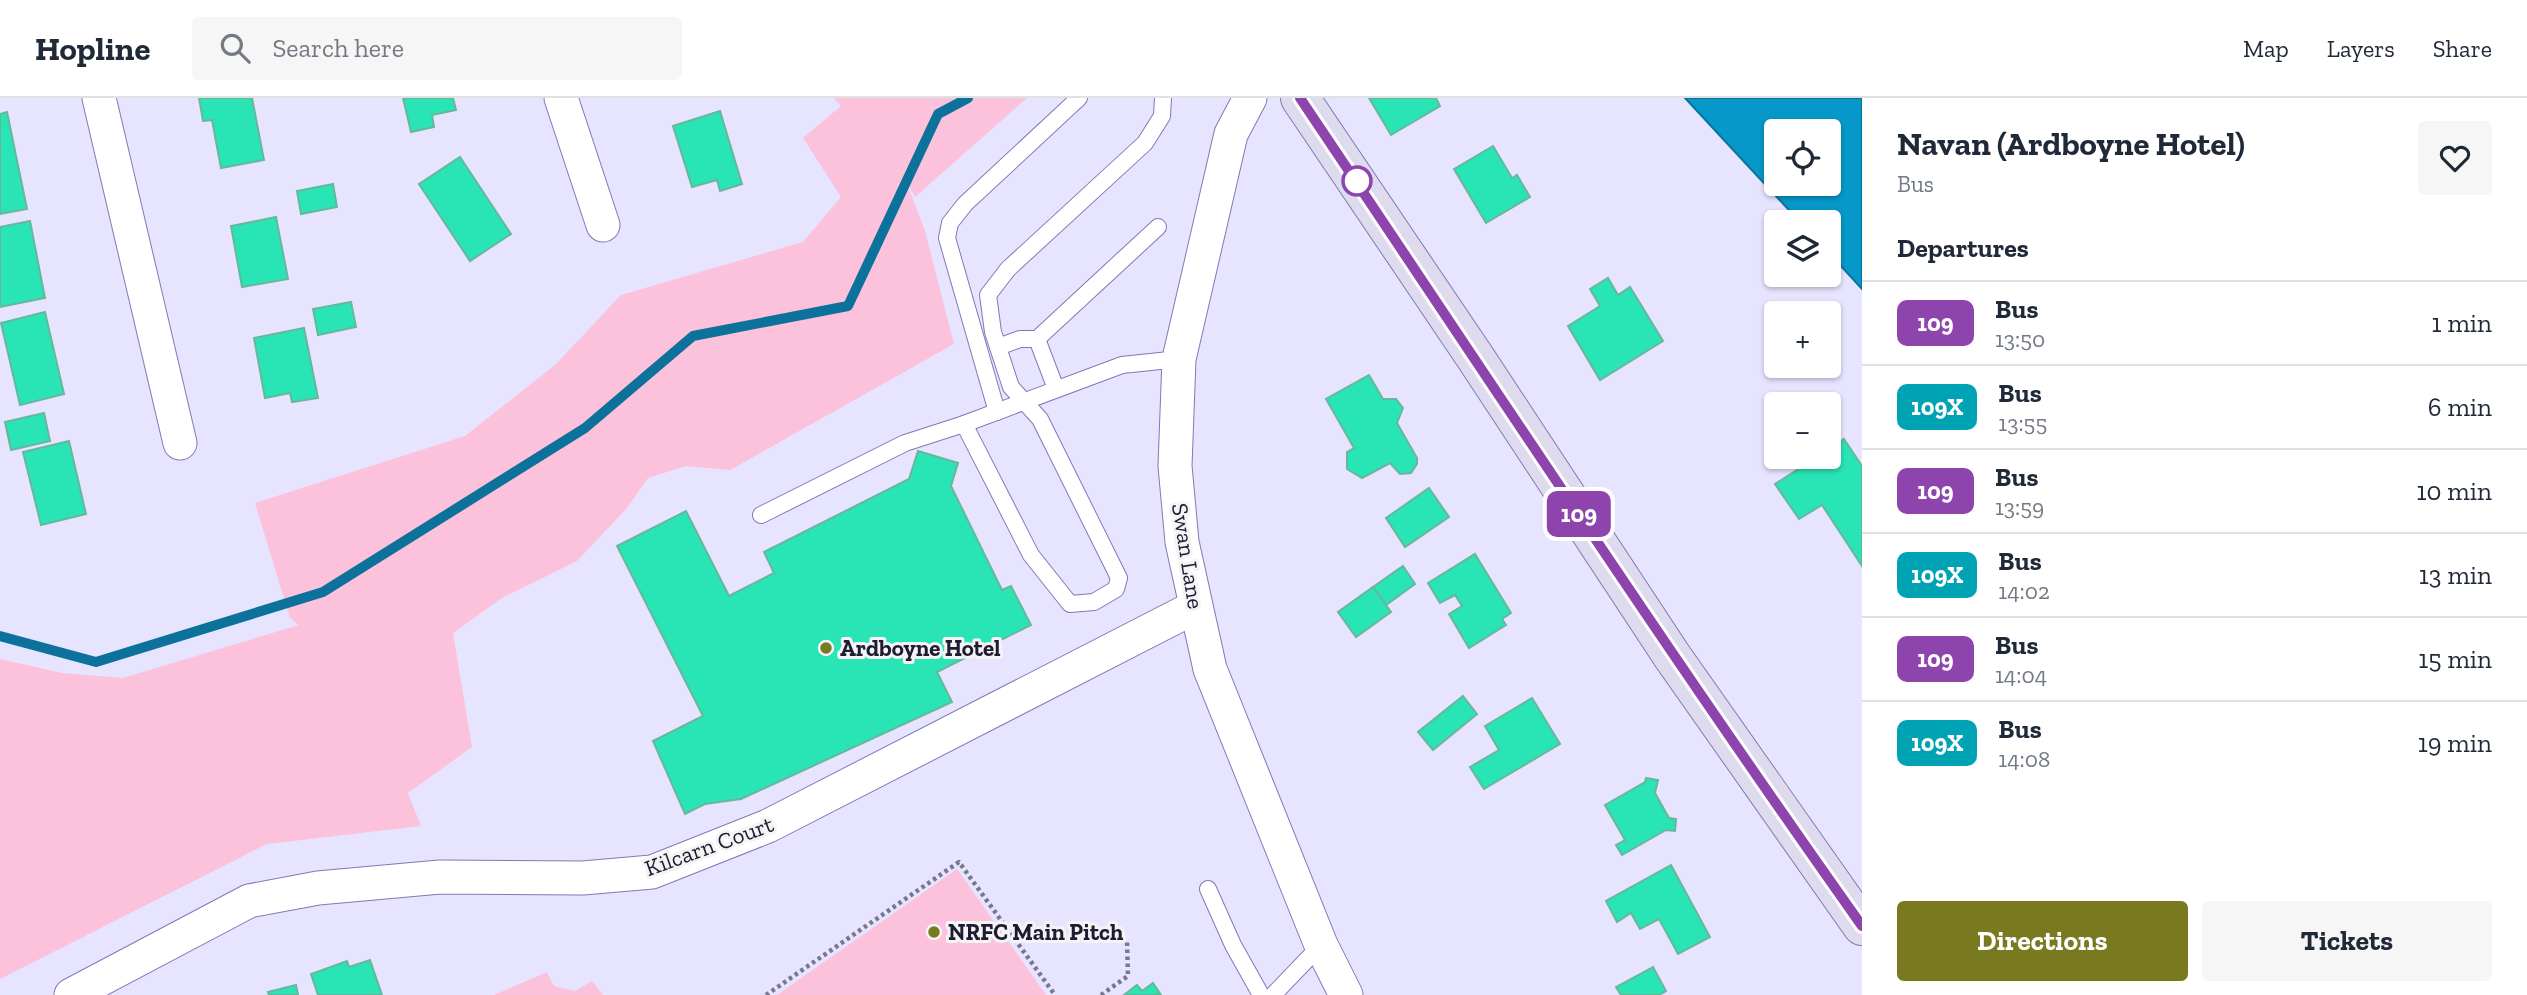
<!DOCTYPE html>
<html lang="en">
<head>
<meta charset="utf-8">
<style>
  :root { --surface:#fff; --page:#f6f6f7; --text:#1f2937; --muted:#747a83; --line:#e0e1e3; --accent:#797920 }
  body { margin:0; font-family:"Zilla Slab",serif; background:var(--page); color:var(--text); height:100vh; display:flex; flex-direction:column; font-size:26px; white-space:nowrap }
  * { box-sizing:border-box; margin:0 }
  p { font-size:23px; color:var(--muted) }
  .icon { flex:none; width:38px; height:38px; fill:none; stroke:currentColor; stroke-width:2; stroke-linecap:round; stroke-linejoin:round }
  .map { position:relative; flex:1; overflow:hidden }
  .panel { display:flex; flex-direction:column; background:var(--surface); width:665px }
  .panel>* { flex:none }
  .badge { padding:0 14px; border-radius:10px; font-size:24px; line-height:46px }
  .fabs { position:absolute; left:1764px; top:21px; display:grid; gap:14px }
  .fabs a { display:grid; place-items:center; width:77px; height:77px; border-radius:7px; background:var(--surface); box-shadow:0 2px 5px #0004; font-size:35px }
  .map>.badge { position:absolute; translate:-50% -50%; box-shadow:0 0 0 4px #fff }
  h2 { padding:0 35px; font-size:26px; line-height:63px }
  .round { display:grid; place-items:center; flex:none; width:74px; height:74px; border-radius:7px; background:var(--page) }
  .summary { display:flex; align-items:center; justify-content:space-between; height:119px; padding:0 35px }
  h1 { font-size:33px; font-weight:700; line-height:52px }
  .primary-button { display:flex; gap:14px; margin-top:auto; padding:14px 35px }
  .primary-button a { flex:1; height:80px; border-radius:7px; background:var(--accent); color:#fff; font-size:28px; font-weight:700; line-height:80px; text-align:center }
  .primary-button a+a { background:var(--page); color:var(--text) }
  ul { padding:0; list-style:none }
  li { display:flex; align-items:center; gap:21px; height:84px; padding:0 35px; border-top:2px solid var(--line) }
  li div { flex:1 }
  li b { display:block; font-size:26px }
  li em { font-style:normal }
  li .badge { min-width:77px; font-weight:700; text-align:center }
  header { display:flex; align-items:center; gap:42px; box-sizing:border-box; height:98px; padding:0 35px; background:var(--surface); border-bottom:2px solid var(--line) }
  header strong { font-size:33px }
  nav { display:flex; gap:38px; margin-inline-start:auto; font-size:24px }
  .search { width:490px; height:63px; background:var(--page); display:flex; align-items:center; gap:18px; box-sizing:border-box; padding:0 24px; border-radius:7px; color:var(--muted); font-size:26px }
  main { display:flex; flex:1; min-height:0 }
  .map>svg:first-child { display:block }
  .green { fill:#fcc2dc }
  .water { fill:#0598c8; stroke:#0d729b; stroke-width:2; fill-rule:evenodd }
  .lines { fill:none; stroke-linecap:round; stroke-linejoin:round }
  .stream { stroke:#0d729b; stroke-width:10 }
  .building { fill:#29e4b4; stroke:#68b79c; stroke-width:2 }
  .lane-casing { stroke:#8179b5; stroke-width:18 }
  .street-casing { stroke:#8179b5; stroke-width:35 }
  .secondary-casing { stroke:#8179b5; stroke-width:40 }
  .path { stroke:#79768f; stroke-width:4.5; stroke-dasharray:3.5 3.5; stroke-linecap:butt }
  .lane { stroke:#fff; stroke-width:16 }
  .street { stroke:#fff; stroke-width:33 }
  .secondary { stroke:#dddbed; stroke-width:38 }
  .line-casing { stroke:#fff; stroke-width:16 }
  .line { stroke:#8e44ad; stroke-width:10 }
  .stop-dot { fill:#fff; stroke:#8e44ad; stroke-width:3.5 }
  .poi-dot { fill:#797920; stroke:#f4f4f4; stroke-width:2.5 }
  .labels { text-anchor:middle; stroke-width:6; stroke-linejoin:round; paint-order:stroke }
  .street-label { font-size:23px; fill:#1f1b33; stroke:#f4f4f4 }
  .poi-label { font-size:23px; font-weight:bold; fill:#1f1b33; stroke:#f4f4f4; text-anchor:start }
</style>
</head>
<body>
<header>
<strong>Hopline</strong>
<div class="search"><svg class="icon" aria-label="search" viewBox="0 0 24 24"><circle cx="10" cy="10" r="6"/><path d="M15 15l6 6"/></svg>Search here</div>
<nav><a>Map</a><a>Layers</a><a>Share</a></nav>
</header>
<main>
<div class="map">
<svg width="1862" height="897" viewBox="0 0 1862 897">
  <rect width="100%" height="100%" fill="#e6e4fe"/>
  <g class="green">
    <polygon points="834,0 1027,0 915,99 906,83 925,133 954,246 730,372 686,368 648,380 627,410 577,463 502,500 453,535 472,649 408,695 421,728 267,746 0,881 0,561 62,575 123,580 299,527 290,520 255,405 465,338 555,267 621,197 803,144 841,99 803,40 841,8"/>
    <polygon points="957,771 1046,897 777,897"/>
    <polygon points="547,874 554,888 575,893 592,883 603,897 494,897"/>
  </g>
  <path class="water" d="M1685 0H1862V191L1829 155V124H1800ZM1776 33H1829V86H1776Z"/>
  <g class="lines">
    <polyline class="stream" points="0,538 96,564 323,494 585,330 693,238 848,208 938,16 968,0"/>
  </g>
  <g class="building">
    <polygon points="199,0 252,0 264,62 221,70 212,22 203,23"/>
    <polygon points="403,0 453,0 456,12 432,17 434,29 411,34"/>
    <polygon points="1369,0 1436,0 1440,8 1391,37"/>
    <polygon points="720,13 742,86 720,93 717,82 692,89 673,28"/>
    <polygon points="7,14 27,111 0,116 0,16"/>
    <polygon points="1493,48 1512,80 1517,77 1530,99 1486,125 1454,71"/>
    <polygon points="460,59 511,136 470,163 419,86"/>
    <polygon points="333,86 337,109 301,116 297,93"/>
    <polygon points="276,119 288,181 242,189 231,128"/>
    <polygon points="30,123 45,200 0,209 0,129"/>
    <polygon points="1608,180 1618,197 1630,189 1663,243 1600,282 1568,228 1600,208 1590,191"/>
    <polygon points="351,204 356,229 318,237 313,211"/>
    <polygon points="45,214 64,296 20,307 1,225"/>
    <polygon points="304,230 318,300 292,304 290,295 265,300 254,240"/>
    <polygon points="1369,277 1383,301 1396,301 1403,310 1397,325 1417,360 1417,366 1411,375 1400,376 1390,365 1362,380 1347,371 1347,354 1354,350 1326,301"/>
    <polygon points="44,315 50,343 11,352 5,324"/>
    <polygon points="1844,341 1862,368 1862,468 1822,407 1799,421 1775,386 1817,359 1829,359 1829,351"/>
    <polygon points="69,343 86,416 41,427 23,354"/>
    <polygon points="918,353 958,365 951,388 1002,492 1011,488 1031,527 937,574 952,604 741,701 705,706 685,716 653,643 703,618 617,448 686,413 729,498 774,475 764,454 909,381"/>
    <polygon points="1429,390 1449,419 1405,449 1386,420"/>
    <polygon points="1475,456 1511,515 1502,521 1506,527 1469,550 1449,516 1462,508 1455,497 1440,505 1428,485"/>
    <polygon points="1403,468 1415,486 1386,507 1373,489"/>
    <polygon points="1373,489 1391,514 1356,539 1338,514"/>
    <polygon points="1463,598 1477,616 1433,652 1418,634"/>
    <polygon points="1532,600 1560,646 1484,691 1470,669 1499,652 1485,628"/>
    <polygon points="1646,680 1658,682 1655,695 1669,720 1676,721 1675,733 1666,732 1622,757 1616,747 1625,742 1605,707 1645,684"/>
    <polygon points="1671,767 1710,839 1678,856 1659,821 1640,831 1631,815 1617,824 1606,803"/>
    <polygon points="370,862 382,897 318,897 311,876 347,863 349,869"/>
    <polygon points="1653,869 1666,893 1659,897 1621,897 1616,889"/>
    <polygon points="1153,885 1161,897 1124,897 1137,887 1142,893"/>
    <polygon points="296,887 298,897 269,897 268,894"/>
  </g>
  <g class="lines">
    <g class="lane-casing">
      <g id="lane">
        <polyline points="1037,241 1158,129"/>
        <polyline points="998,249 1020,241 1037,241 1056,291"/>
        <polyline points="997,314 947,140 950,125 965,106 1079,0"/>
        <polyline points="964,326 1031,457 1070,506 1094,504 1116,491 1119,480 1040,321 1011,289 993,234 988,197 1008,171 1145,45 1162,18 1163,0"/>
        <polyline points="761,417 905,345 964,326 1122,267 1179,261"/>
        <polyline points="1208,791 1233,847 1261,897"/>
        <polyline points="1273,897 1321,847"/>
      </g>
    </g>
    <g class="street-casing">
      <g id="street">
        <polyline points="99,0 180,345"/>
        <polyline points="561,0 603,127"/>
        <polyline points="1250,0 1231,36 1179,261 1175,368 1182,444 1210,571 1321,847 1346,897"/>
        <polyline points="71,897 249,803 318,790 440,779 583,780 652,774 768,728 1195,509"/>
      </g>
    </g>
    <g class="secondary-casing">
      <polyline id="secondary" points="1300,0 1475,259 1672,558 1862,828"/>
    </g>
    <g class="path">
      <polyline points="766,897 959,764 1055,897"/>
      <polyline points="1101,897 1128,878 1127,843"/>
    </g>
    <use href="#lane" class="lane"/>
    <use href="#street" class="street"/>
    <use href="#secondary" class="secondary"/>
  </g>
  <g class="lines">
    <g class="line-casing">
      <path id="line" d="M1300 0C1486 277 1669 556 1862 828"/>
    </g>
    <use href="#line" class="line"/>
  </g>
  <circle class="stop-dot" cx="1357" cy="83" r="14"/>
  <g class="poi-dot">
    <circle cx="826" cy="550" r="7"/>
    <circle cx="934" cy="834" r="7"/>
  </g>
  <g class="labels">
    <g class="street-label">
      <text transform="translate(1188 458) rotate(81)" y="8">Swan Lane</text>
      <text transform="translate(709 748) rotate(-20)" y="8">Kilcarn Court</text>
    </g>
    <g class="poi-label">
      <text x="840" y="558">Ardboyne Hotel</text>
      <text x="948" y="842">NRFC Main Pitch</text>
    </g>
  </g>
</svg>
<div class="fabs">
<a><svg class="icon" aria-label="locate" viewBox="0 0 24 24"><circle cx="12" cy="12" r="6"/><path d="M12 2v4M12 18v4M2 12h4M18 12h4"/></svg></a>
<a><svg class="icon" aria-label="layers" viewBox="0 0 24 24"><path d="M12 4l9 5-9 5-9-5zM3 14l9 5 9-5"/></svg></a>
<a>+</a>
<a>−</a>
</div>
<b class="badge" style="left:1579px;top:416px;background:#8e44ad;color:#fff">109</b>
</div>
<section class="panel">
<div class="summary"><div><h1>Navan (Ardboyne Hotel)</h1><p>Bus</p></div><a class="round"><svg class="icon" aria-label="heart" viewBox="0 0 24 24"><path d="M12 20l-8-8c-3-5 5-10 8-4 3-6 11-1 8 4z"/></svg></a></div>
<h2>Departures</h2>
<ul>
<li><span class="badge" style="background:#8e44ad;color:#fff">109</span><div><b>Bus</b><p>13:50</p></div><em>1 min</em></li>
<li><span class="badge" style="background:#00a3b4;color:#fff">109X</span><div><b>Bus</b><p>13:55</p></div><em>6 min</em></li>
<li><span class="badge" style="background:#8e44ad;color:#fff">109</span><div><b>Bus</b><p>13:59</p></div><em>10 min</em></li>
<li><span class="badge" style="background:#00a3b4;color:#fff">109X</span><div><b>Bus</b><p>14:02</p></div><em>13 min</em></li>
<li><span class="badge" style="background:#8e44ad;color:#fff">109</span><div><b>Bus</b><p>14:04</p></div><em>15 min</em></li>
<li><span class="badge" style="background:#00a3b4;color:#fff">109X</span><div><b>Bus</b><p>14:08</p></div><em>19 min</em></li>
</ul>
<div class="primary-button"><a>Directions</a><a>Tickets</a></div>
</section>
</main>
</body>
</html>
